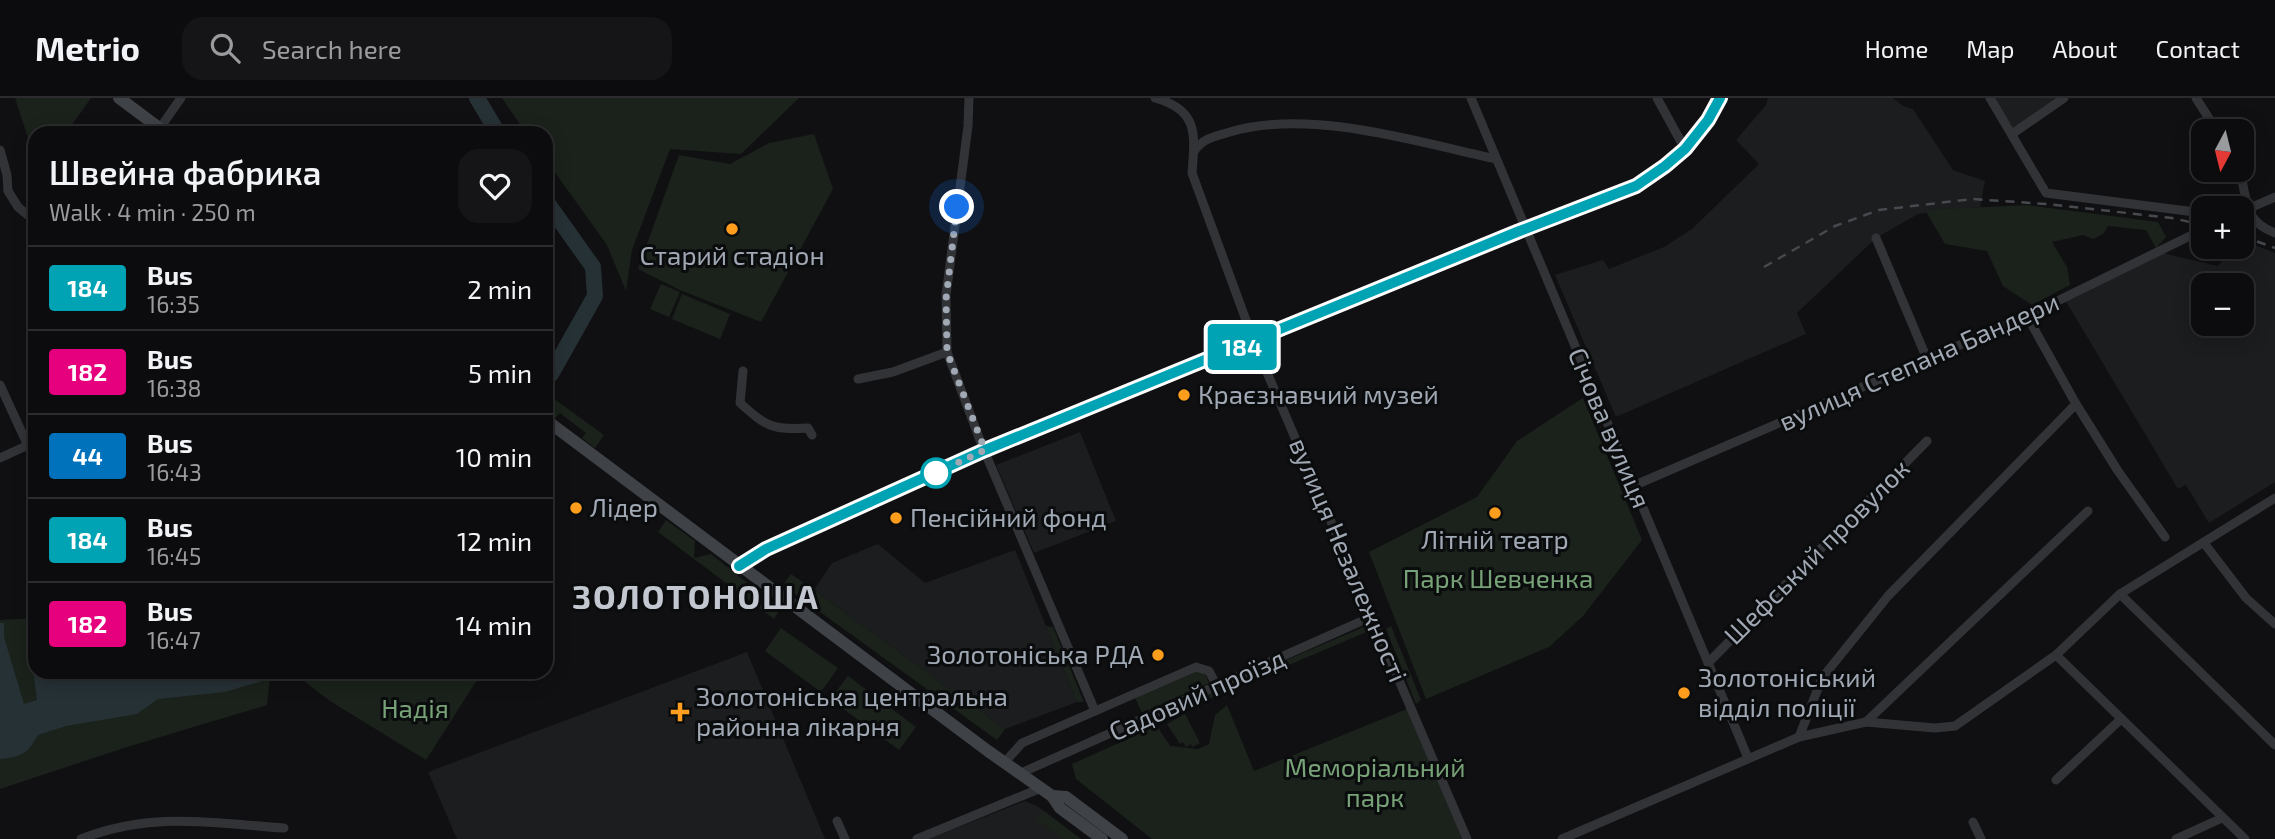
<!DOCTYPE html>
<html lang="en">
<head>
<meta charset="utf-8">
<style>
  :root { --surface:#0c0c0e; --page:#151517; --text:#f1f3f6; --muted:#9a9b9e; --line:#2c2c2e }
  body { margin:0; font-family:"Exo 2",sans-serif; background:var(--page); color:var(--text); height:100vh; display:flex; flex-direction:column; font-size:26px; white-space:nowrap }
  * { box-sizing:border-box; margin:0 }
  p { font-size:23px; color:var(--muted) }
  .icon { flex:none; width:38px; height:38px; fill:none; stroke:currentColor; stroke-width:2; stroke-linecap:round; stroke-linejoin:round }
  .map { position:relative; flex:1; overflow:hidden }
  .details { position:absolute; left:28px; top:28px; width:525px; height:553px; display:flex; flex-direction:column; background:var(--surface); border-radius:21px; box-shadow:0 4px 18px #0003,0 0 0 2px var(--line) }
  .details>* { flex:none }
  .badge { padding:0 14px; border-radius:5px; font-size:24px; line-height:46px }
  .needle { width:46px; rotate:187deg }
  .controls { position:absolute; left:2191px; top:21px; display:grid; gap:14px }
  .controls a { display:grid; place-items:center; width:63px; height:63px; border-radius:14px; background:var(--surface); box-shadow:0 4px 18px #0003,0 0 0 2px var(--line); font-size:35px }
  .you { position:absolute; width:35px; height:35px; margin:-18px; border:5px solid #fff; border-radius:50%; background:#1a73e8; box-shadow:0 0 0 10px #1a73e833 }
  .map>.badge { position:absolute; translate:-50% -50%; box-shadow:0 0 0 4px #fff }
  .round { display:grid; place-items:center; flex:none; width:74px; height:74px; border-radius:21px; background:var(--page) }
  .overview { display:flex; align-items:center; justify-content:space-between; height:119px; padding:0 21px }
  h1 { font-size:33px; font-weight:600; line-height:52px }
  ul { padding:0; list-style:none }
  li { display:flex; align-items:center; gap:21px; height:84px; padding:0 21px; border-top:2px solid var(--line) }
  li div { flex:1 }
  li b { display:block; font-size:26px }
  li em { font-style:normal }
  li .badge { min-width:77px; font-weight:700; text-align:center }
  header { display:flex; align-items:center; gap:42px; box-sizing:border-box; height:98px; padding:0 35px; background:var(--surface); border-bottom:2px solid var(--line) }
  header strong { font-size:33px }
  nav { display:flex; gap:38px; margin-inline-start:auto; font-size:24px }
  .search { width:490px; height:63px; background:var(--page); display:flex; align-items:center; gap:18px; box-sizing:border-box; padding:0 24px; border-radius:21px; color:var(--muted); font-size:26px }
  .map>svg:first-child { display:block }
  .built { fill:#1c1d1f; fill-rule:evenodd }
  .green { fill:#1a221b }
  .water { fill:#263136 }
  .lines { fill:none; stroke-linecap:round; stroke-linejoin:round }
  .river { stroke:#263136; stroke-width:16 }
  .street { stroke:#313337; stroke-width:9 }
  .secondary { stroke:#3f4247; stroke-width:12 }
  .rail { stroke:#46494e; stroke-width:2.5; stroke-dasharray:9 7; stroke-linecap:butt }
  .line-casing { stroke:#fff; stroke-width:16 }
  .line { stroke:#00a3b4; stroke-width:10 }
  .walk { stroke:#a0a8b4; stroke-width:7; stroke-dasharray:0 12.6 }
  .poi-dot { fill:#ff9d1c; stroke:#0b0c0d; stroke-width:2.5 }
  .stop-dot { fill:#fff; stroke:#00a3b4; stroke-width:3.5 }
  .labels { text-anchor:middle; stroke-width:6; stroke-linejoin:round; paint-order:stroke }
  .poi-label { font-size:26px; fill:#a0a8b4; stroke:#0b0c0d; text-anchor:start }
  .street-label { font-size:26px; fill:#a0a8b4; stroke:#0b0c0d }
  .park-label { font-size:26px; fill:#77a176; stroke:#0b0c0d }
  .district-label { font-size:33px; font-weight:bold; letter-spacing:2px; fill:#c2c7d0; stroke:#0b0c0d }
</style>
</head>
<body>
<header>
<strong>Metrio</strong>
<div class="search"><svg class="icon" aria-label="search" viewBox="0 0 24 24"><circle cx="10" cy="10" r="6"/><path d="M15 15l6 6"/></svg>Search here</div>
<nav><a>Home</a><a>Map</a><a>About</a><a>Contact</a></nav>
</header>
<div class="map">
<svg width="2275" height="741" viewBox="0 0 2275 741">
  <rect width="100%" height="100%" fill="#101012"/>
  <g class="built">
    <polygon points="1768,0 1893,0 1903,8 1913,11 1953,72 1985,83 1980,109 1918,116 1876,140 1797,215 1806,236 1616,319 1555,177 1603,162 1609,171 1664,149 1692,131 1759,66 1736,42 1766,7"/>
    <polygon points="1990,0 2064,0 2012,36"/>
    <path d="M2242 142 2275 155V384L2209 425 2186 387 2178 391 2064 200 2158 154 2218 168 2233 149H2242ZM2203 187H2242V226H2203Z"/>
    <polygon points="1080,334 1116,423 1034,455 996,367"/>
    <polygon points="878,446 925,485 1015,452 1077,604 1005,631 814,492 832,465"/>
    <polygon points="747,554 825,741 457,741 428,674"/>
    <polygon points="1025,703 1037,708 1081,741 928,741"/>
  </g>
  <g class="green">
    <polygon points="15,0 91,0 66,35 35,35 35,61"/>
    <polygon points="502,0 799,0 741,56 670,51 632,152 626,193 607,147 546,62 546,35 526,35"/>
    <polygon points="814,36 833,91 761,224 680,192 638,171 679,57 730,66 769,45"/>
    <polygon points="2027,107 2158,124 2166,139 2156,150 2146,132 2108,128 2103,136 2093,141 2083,137 2052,144 2067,169 2070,187 2032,207 2003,188 1987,153 1945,146 1925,112"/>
    <polygon points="661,186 680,194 669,219 650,211"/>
    <polygon points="682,196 730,216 720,241 672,221"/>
    <polygon points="546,295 604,337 595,350 582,340 586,335 560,315 555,320 546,313"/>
    <polygon points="1583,300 1642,442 1583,518 1549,549 1426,601 1369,454 1477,399 1517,343"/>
    <polygon points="666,422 695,443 694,460 711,456 780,511 774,521 658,434"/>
    <polygon points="791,476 814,492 1005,631 997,642 783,487"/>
    <polygon points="35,520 35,574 268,574 270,580 267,607 127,649 0,691 0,522"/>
    <polygon points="1046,528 1053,529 1084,604 1077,604"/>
    <polygon points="1366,528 1369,533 1188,610 1186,605"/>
    <polygon points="1391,528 1421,602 1416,606 1386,531"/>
    <polygon points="781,530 838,570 821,594 765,553"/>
    <polygon points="292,574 482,574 426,662 330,603"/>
    <polygon points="1195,574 1204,574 1209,585 1142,615 1135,600"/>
    <polygon points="848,578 916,629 899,652 830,601"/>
    <polygon points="1227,607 1254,673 1407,611 1462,741 1152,741 1076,681 1072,666 1157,628 1170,648 1198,651 1209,646 1215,617"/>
    <polygon points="1185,616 1200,645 1192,649 1191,646 1186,649 1183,644 1180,646 1167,626"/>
    <polygon points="1044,713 1081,741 1062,741 1036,721"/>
  </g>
  <path class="water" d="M0 525H4V539L24 606 37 602 28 532 35 531V574H288V579L279 578 225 594 158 601 137 616 66 628 38 637C26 657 23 658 0 661Z"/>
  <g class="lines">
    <g class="river">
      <polyline points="477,0 498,35"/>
      <polyline points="546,103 593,169 595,198 551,276"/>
    </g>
    <g class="street">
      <polyline points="969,0 968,28 946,197 947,254 981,345 1095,613"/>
      <path d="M1155 0C1199 12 1195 37 1192 75L1254 244 1467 741"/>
      <polyline points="1471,0 1748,660"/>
      <polyline points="1657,0 1685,51"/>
      <polyline points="1990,0 2046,95 2203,115"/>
      <polyline points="2196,0 2217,33"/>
      <polyline points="160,30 181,0"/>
      <polyline points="2012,36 2064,0"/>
      <polyline points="0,52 7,77 8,93"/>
      <path d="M1194 53C1205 39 1214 39 1230 34 1310 10 1417 44 1496 61"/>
      <path d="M2239 72C2249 101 2241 122 2275 135"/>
      <polyline points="8,93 18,109 35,123"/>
      <polyline points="2243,113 2275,99"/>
      <polyline points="1876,140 1927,261"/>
      <polyline points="2027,218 2076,306 2118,373 2165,439"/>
      <path d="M743 273 740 305C767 329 772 332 808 330L812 337"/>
      <polyline points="858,281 893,274 947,254"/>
      <polyline points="0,287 35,363"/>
      <polyline points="0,360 35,344"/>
      <polyline points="1633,388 2027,218 2194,136 2203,135"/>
      <polyline points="2204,445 2246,500 2275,526"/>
      <polyline points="2120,496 2275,647"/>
      <polyline points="2056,557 2245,741"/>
      <polyline points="1708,565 1927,343"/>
      <polyline points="1866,624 2088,413"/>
      <polyline points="1799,639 1822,580 1888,498 2076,306"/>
      <polyline points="1005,664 1022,645 1196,569 1209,573 1217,588"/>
      <polyline points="1021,675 1373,518"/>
      <polyline points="2056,682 2121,621"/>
      <polyline points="837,723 845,741"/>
      <polyline points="1973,724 1981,741"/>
      <path d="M81 741C151 713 211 725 284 730"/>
      <polyline points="917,741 1041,690"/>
      <polyline points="1562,741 1799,639 1866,624 1935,630 1955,628 2056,557 2120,496 2275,400"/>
      <polyline points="2176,741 2222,720"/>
    </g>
    <g class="secondary">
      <polyline points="119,0 166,35"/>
      <polyline points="546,322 988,653 1052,698 1060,710 1102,741"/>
      <polyline points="739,468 766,451 985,352 1517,134 1636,88 1666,68 1685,51 1699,34 1720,0"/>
      <polyline points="1052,698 1066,699 1122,741"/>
    </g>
    <g class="rail">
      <polyline points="2242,138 2275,150"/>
      <polyline points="1764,169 1835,128 1879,112 1972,101 2046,106 2172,120 2203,127"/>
    </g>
  </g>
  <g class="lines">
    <g class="line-casing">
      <polyline id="line" points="739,468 766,451 985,352 1517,134 1636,88 1665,68 1685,51 1708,22 1720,0"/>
    </g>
    <use href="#line" class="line"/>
    <polyline class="walk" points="936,375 985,352 947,254 946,201 957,109"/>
  </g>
  <g class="poi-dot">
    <circle cx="732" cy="131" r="7"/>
    <circle cx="1184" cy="297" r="7"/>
    <circle cx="576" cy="410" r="7"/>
    <circle cx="1495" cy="415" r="7"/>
    <circle cx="896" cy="420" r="7"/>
    <circle cx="1158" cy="557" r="7"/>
    <circle cx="1684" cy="595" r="7"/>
    <path d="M676.5 603.5h7v7h7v7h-7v7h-7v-7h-7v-7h7z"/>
  </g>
  <circle class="stop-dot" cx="936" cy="375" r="14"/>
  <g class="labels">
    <g class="poi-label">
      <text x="732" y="167" text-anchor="middle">Старий стадіон</text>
      <text x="1198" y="306">Краєзнавчий музей</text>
      <text x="590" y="419">Лідер</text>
      <text x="910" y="429">Пенсійний фонд</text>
      <text x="1495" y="451" text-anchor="middle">Літній театр</text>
      <text x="1144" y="566" text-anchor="end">Золотоніська РДА</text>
      <text x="1698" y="589">Золотоніський<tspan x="1698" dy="30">відділ поліції</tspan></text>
      <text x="696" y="608">Золотоніська центральна<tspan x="696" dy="30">районна лікарня</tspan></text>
    </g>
    <g class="street-label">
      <text transform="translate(1919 264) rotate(-24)" y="9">вулиця Степана Бандери</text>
      <text transform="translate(1609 330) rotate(67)" y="9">Січова вулиця</text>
      <text transform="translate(1817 454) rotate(-45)" y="9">Шефський провулок</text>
      <text transform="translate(1348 462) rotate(67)" y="9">вулиця Незалежності</text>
      <text transform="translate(1197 597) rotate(-24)" y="9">Садовий проїзд</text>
    </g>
    <g class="park-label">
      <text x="1498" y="490">Парк Шевченка</text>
      <text x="415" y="620">Надія</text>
      <text x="1375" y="679">Меморіальний<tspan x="1375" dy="30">парк</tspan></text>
    </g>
    <g class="district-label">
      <text x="696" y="511">ЗОЛОТОНОША</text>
    </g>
  </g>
</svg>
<div class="controls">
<a><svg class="needle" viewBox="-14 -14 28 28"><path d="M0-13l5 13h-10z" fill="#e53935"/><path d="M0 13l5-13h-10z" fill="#9a9b9e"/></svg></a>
<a>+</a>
<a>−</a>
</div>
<div class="you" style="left:957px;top:109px"></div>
<b class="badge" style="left:1242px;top:249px;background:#00a3b4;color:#fff">184</b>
<section class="details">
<div class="overview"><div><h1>Швейна фабрика</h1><p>Walk · 4 min · 250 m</p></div><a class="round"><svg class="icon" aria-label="heart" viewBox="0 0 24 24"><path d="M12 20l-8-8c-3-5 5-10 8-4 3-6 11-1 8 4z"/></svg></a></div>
<ul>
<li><span class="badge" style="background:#00a3b4;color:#fff">184</span><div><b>Bus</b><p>16:35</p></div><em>2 min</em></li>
<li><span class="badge" style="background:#e6007e;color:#fff">182</span><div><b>Bus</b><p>16:38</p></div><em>5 min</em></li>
<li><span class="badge" style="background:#0072bc;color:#fff">44</span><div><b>Bus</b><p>16:43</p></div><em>10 min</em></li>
<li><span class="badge" style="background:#00a3b4;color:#fff">184</span><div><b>Bus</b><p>16:45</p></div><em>12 min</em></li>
<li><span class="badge" style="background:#e6007e;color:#fff">182</span><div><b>Bus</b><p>16:47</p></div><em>14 min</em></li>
</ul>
</section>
</div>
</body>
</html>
